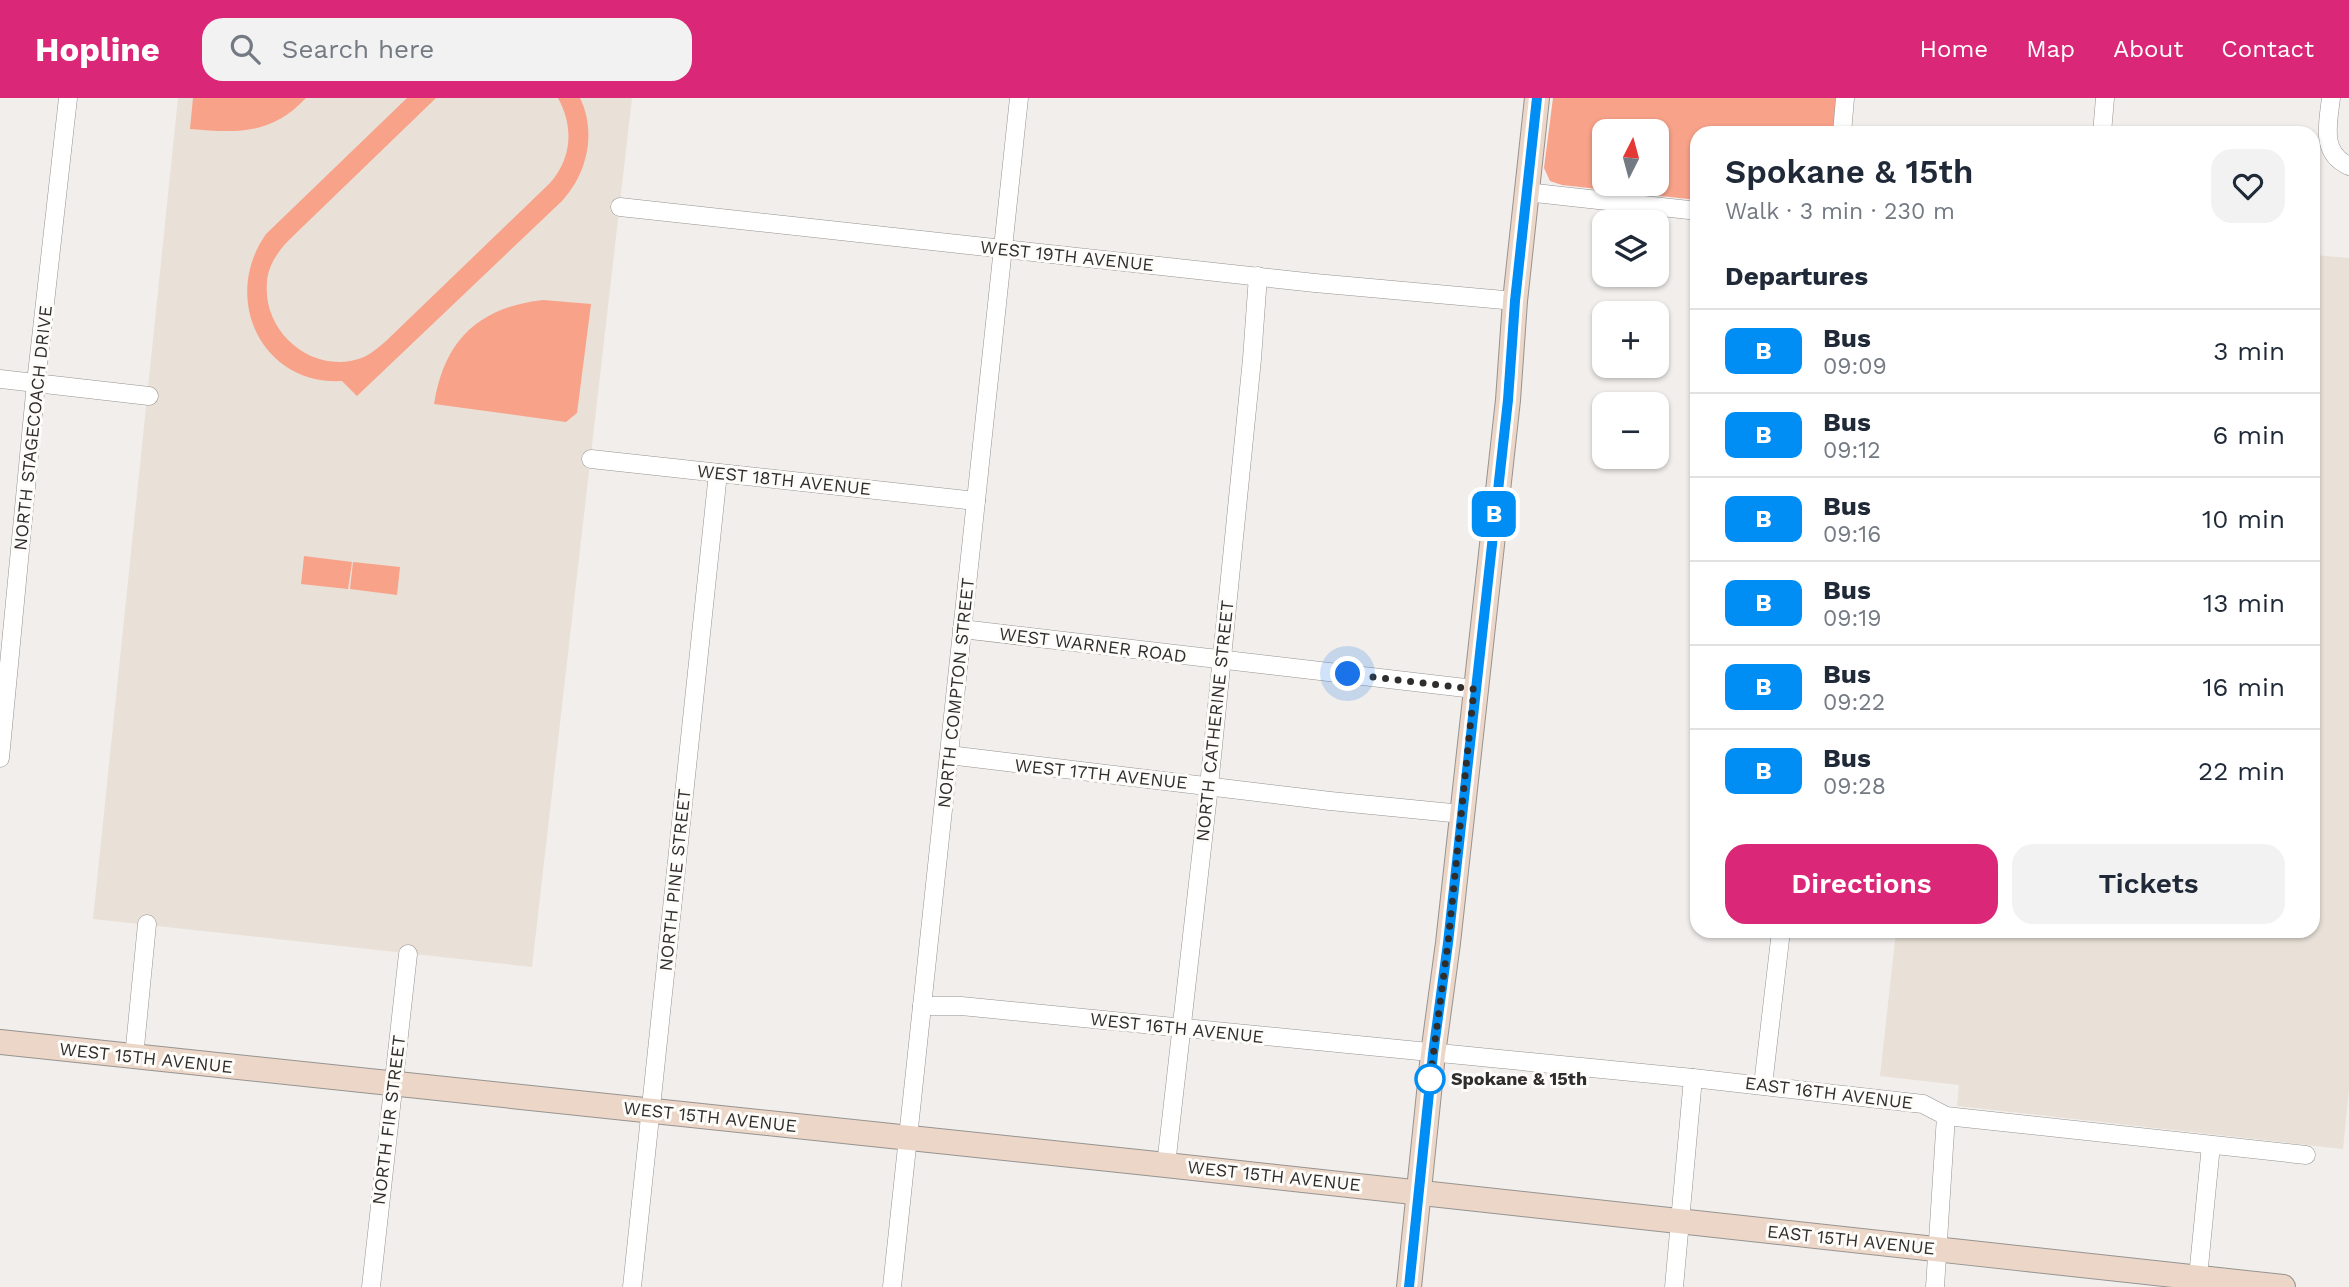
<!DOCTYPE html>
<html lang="en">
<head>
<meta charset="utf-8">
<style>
  :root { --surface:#fff; --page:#f2f2f3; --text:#1f2937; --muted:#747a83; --line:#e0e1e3; --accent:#db2777 }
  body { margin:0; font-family:"Work Sans",sans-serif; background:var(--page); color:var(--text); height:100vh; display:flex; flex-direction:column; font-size:26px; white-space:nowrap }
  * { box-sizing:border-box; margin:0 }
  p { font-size:23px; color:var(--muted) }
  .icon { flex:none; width:38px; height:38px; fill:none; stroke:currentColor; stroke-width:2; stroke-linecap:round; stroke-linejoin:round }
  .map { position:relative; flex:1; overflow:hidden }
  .drawer { position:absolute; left:1690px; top:28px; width:630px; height:812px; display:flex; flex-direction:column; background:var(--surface); border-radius:21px; box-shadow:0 2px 5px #0004 }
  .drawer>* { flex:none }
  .badge { padding:0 14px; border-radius:10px; font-size:24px; line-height:46px }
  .needle { width:46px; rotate:6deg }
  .controls { position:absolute; left:1592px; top:21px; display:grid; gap:14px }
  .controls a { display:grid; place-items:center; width:77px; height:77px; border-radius:14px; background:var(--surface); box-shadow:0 2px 5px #0004; font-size:35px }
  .you { position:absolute; width:35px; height:35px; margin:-18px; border:5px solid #fff; border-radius:50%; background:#1a73e8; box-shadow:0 0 0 10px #1a73e833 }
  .map>.badge { position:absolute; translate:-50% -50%; box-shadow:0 0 0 4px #fff }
  h2 { padding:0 35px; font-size:26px; line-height:63px }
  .round { display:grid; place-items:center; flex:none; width:74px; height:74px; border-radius:21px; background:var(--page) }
  .head { display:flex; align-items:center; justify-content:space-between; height:119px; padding:0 35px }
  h1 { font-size:33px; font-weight:600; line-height:52px }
  .action { display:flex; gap:14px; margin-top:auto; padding:14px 35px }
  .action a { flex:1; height:80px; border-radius:21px; background:var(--accent); color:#fff; font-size:28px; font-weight:600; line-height:80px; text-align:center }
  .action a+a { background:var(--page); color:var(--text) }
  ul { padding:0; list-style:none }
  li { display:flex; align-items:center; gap:21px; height:84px; padding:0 35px; border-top:2px solid var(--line) }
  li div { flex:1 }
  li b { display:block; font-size:26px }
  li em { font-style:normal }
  li .badge { min-width:77px; font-weight:700; text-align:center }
  header { display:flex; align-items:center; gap:42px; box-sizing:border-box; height:98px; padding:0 35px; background:var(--accent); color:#fff }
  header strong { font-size:33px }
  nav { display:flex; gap:38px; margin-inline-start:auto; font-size:24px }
  .search { width:490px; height:63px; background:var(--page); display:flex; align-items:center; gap:18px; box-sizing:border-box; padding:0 24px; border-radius:21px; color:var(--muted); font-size:26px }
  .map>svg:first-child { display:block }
  .built { fill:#e9e1d8 }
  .green { fill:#f7a289; fill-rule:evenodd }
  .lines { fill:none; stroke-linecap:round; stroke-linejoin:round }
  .street-casing { stroke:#969390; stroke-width:19 }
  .secondary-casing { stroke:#969390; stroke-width:26 }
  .street { stroke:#fff; stroke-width:18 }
  .secondary { stroke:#ebd6c8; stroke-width:24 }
  .line-casing { stroke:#fff; stroke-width:16 }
  .line { stroke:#008ef5; stroke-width:10 }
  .walk { stroke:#2f2e2d; stroke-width:7; stroke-dasharray:0 12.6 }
  .stop-dot { fill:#fff; stroke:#008ef5; stroke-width:3.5 }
  .labels { text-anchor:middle; stroke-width:6; stroke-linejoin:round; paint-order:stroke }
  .street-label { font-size:18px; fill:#2f2e2d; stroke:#fefcf8 }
  .stop-label { font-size:18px; font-weight:bold; fill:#2f2e2d; stroke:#fefcf8; text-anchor:start }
</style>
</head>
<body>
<header>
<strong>Hopline</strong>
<div class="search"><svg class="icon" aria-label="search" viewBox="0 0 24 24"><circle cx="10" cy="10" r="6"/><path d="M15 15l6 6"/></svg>Search here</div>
<nav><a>Home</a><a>Map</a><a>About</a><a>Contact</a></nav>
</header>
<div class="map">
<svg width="2349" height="1189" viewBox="0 0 2349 1189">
  <rect width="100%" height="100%" fill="#f1eeeb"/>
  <g class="built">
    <polygon points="178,0 632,0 532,869 93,821"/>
    <polygon points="2314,157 2349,160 2349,991 2343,1051 1957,1008 1959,987 1880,978 1896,833 2314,833"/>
  </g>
  <g class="green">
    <path d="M193 0H306C271 37 238 35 190 31Z"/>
    <path d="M407 0H436L289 142C278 153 268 168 267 184 262 236 315 279 364 259 372 255 379 249 386 243L550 85C572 60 574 29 558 0H580C597 35 587 76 562 103L357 298 342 283C261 287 221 200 266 136Z"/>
    <path d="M1553 0H1836L1833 35H1698L1697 102 1562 87 1550 83 1544 70ZM1605 33H1657V86H1605Z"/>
    <path d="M543 202 591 206 577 315 566 324 434 306C444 242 479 209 543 202Z"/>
    <polygon points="304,458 352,464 348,491 301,486"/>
    <polygon points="353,464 400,469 397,497 350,491"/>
  </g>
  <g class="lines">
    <g class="street-casing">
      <g id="street">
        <path d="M2331 0C2328 26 2320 55 2349 68"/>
        <polyline points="1842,35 1845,0"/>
        <polyline points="2102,35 2105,0"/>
        <polyline points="1526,94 1698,113"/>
        <polyline points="620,109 1315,185 1515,203"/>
        <polyline points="0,281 149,298"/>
        <polyline points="591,361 976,403"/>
        <polyline points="962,531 1474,591"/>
        <polyline points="949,657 1330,703 1462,716"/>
        <polyline points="0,660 36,285 68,0"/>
        <polyline points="922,908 961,908 1693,980 1923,1006 1946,1018 2306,1057"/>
        <polyline points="134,959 147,826"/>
        <polyline points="1763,987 1781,833"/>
        <polyline points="1166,1067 1209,688 1252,261 1258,178"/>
        <polyline points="371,1189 408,856"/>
        <polyline points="632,1189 718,375"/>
        <polyline points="892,1189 1019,0"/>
        <polyline points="1674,1189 1693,980"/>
        <polyline points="1935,1189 1946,1018"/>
        <polyline points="2197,1189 2211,1047"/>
      </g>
    </g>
    <g class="secondary-casing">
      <g id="secondary">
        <polyline points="0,944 1166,1067 2283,1189"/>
        <polyline points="1409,1189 1433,956 1448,845 1508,302 1515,203 1537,0"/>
      </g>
    </g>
    <use href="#street" class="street"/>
    <use href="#secondary" class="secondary"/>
  </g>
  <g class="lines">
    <g class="line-casing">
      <polyline id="line" points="1409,1189 1433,956 1448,845 1508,302 1515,203 1537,0"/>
    </g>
    <use href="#line" class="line"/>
    <polyline class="walk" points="1348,576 1474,591 1448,845 1430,981"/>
  </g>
  <circle class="stop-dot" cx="1430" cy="981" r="14"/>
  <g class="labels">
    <g class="street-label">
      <text transform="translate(1067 158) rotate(6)" y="6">WEST 19TH AVENUE</text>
      <text transform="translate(33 330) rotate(-84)" y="6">NORTH STAGECOACH DRIVE</text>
      <text transform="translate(784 382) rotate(6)" y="6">WEST 18TH AVENUE</text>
      <text transform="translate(1093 547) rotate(7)" y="6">WEST WARNER ROAD</text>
      <text transform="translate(956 595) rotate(-84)" y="6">NORTH COMPTON STREET</text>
      <text transform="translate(1215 623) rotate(-84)" y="6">NORTH CATHERINE STREET</text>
      <text transform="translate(1101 676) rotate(6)" y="6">WEST 17TH AVENUE</text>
      <text transform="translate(675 782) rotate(-84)" y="6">NORTH PINE STREET</text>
      <text transform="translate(1177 930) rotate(6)" y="6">WEST 16TH AVENUE</text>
      <text transform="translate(146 960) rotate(6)" y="6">WEST 15TH AVENUE</text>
      <text transform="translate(1829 995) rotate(7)" y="6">EAST 16TH AVENUE</text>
      <text transform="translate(710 1019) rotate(6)" y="6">WEST 15TH AVENUE</text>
      <text transform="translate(389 1022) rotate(-83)" y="6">NORTH FIR STREET</text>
      <text transform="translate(1274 1078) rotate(6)" y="6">WEST 15TH AVENUE</text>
      <text transform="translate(1851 1142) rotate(6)" y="6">EAST 15TH AVENUE</text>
    </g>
    <g class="stop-label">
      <text x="1451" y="987">Spokane &amp; 15th</text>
    </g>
  </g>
</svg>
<div class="controls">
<a><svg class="needle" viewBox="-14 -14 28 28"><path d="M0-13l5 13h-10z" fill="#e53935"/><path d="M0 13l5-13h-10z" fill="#747a83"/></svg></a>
<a><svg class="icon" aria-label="layers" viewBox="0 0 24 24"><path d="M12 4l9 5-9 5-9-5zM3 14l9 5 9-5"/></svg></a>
<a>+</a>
<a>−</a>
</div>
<div class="you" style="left:1348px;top:576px"></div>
<b class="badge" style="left:1494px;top:416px;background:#008ef5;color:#fff">B</b>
<section class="drawer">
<div class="head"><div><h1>Spokane &amp; 15th</h1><p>Walk · 3 min · 230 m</p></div><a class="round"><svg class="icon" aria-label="heart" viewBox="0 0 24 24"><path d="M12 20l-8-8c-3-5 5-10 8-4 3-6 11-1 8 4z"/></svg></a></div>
<h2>Departures</h2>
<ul>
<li><span class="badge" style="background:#008ef5;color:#fff">B</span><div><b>Bus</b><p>09:09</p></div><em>3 min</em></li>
<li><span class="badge" style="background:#008ef5;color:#fff">B</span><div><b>Bus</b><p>09:12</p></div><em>6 min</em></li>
<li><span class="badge" style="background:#008ef5;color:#fff">B</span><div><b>Bus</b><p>09:16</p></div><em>10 min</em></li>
<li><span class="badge" style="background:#008ef5;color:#fff">B</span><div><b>Bus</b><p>09:19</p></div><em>13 min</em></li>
<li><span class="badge" style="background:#008ef5;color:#fff">B</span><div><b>Bus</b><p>09:22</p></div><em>16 min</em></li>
<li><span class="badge" style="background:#008ef5;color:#fff">B</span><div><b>Bus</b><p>09:28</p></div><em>22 min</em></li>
</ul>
<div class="action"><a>Directions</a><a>Tickets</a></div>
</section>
</div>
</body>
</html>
